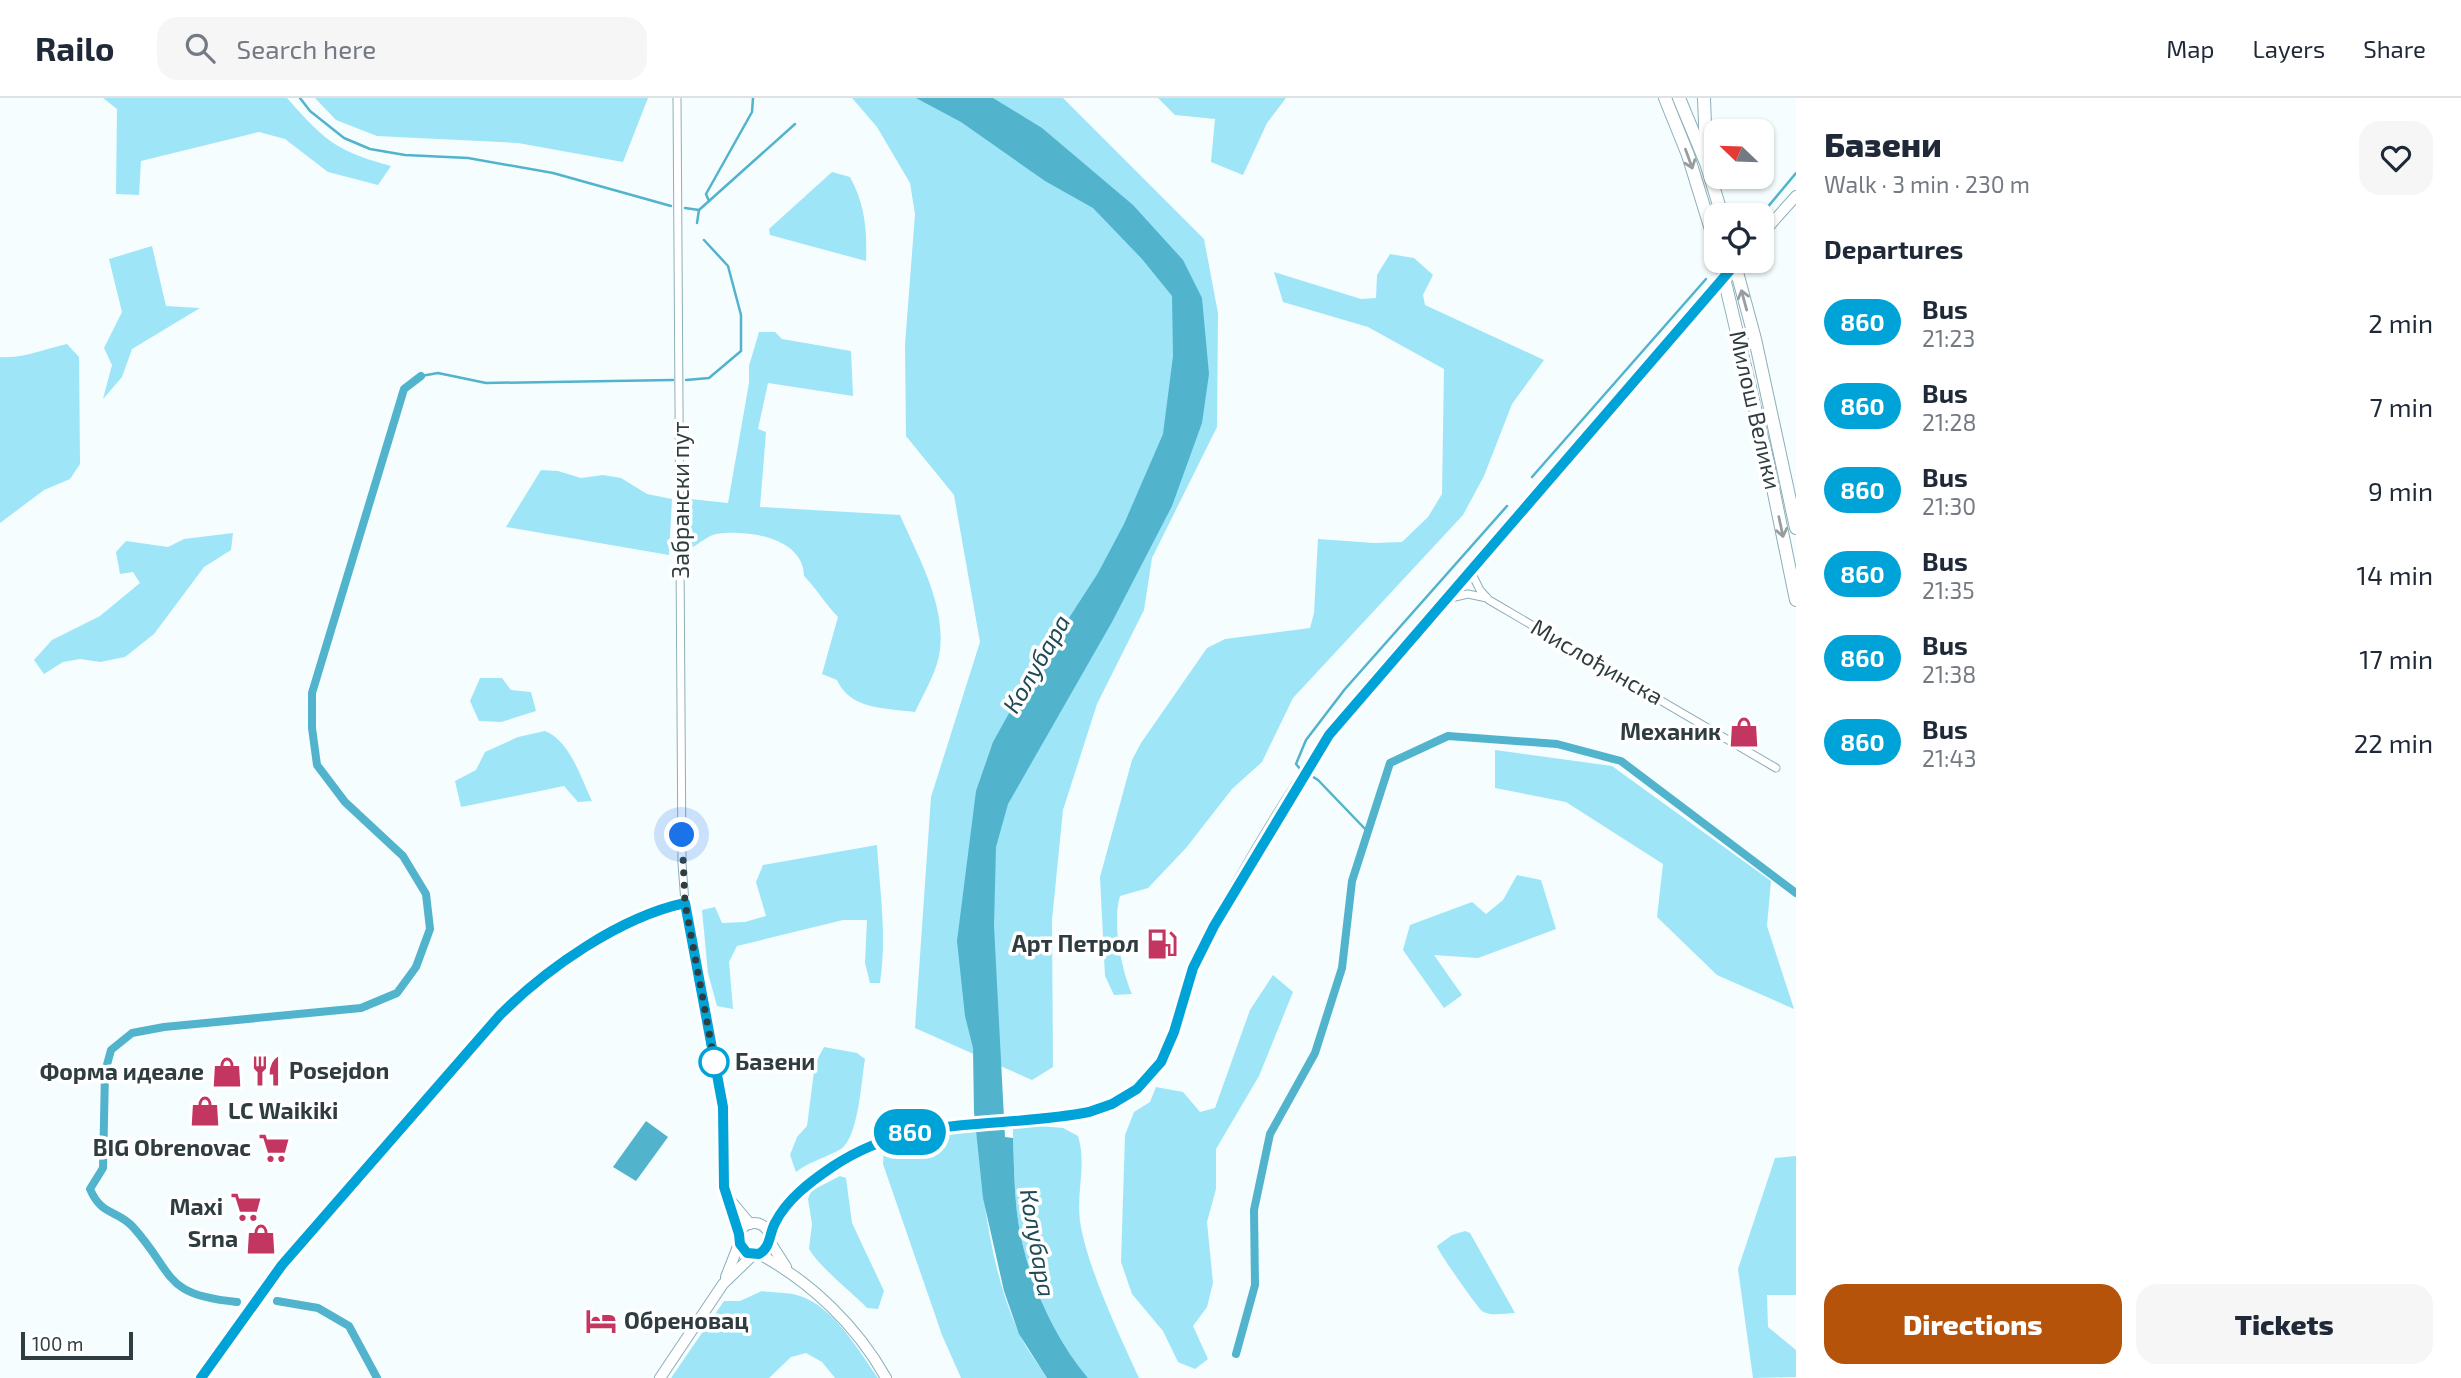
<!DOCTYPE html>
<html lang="en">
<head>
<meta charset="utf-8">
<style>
  :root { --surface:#fff; --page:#f6f6f7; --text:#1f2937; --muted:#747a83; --line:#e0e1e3; --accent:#b45309 }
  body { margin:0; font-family:"Exo 2",sans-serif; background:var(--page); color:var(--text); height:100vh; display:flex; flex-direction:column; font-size:26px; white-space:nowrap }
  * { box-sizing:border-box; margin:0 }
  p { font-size:23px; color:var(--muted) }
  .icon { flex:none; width:38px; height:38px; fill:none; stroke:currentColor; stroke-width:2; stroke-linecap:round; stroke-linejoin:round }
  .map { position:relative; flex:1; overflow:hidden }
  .sheet { display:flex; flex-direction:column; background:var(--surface); width:665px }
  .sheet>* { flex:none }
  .badge { padding:0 14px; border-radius:23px; font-size:24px; line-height:46px }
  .needle { width:46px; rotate:293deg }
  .tools { position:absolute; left:1704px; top:21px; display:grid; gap:14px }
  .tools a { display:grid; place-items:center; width:70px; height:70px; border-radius:14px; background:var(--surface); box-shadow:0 2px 5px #0004; font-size:35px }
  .scale { position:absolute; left:21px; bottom:18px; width:112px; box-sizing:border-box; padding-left:7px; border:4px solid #2f3d41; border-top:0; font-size:19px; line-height:24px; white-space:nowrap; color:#2f3d41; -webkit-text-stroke:5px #fff; paint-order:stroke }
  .you { position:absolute; width:35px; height:35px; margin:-18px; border:5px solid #fff; border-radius:50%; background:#1a73e8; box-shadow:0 0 0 10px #1a73e833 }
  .map>.badge { position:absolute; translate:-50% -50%; box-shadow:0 0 0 4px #fff }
  h2 { padding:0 28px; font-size:26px; line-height:63px }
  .round { display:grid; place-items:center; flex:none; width:74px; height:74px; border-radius:21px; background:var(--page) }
  .overview { display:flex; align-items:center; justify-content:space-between; height:119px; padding:0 28px }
  h1 { font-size:33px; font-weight:800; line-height:52px }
  .button { display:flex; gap:14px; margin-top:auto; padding:14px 28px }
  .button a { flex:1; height:80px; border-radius:21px; background:var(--accent); color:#fff; font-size:28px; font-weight:800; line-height:80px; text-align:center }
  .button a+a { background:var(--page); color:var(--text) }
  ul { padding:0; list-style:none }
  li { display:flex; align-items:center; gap:21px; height:84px; padding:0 28px }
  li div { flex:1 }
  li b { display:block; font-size:26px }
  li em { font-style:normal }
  li .badge { min-width:77px; font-weight:700; text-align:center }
  header { display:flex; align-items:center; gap:42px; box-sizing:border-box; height:98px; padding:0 35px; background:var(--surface); border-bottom:2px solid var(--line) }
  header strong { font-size:33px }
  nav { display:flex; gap:38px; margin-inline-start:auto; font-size:24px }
  .search { width:490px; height:63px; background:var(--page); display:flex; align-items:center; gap:18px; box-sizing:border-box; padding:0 24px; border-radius:21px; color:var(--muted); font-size:26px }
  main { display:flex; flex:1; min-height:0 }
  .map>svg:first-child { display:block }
  .green { fill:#9ee5f8 }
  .water { fill:#52b3cc }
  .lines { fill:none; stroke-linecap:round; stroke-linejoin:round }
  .stream { stroke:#52b3cc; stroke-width:2.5 }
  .canal { stroke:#52b3cc; stroke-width:8 }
  .street-casing { stroke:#8cafb9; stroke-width:9 }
  .secondary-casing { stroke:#8cafb9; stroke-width:12 }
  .primary-casing { stroke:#8cafb9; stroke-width:12 }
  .highway-casing { stroke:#8cafb9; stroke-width:14 }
  .street { stroke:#fff; stroke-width:7 }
  .secondary { stroke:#fff; stroke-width:10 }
  .primary { stroke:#fff; stroke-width:10 }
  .highway { stroke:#fff; stroke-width:12 }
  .primary-bridge-casing { stroke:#8cafb9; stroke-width:12; stroke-linecap:butt }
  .primary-bridge { stroke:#fff; stroke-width:10 }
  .oneway { stroke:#979ea0 }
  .line-casing { stroke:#fff; stroke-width:16 }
  .line { stroke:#00a3d7; stroke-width:10 }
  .walk { stroke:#2f3d41; stroke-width:7; stroke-dasharray:0 12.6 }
  .stop-dot { fill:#fff; stroke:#00a3d7; stroke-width:3.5 }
  .labels { text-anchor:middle; stroke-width:7; stroke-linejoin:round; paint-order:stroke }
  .street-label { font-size:23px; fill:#2f3d41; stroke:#fff }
  .poi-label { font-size:23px; font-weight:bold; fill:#2f3d41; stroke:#fff; text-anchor:end }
  .stop-label { font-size:23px; font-weight:bold; fill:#2f3d41; stroke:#fff; text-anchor:start }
  .water-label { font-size:24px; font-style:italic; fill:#204b56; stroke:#fff }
</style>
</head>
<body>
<header>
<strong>Railo</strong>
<div class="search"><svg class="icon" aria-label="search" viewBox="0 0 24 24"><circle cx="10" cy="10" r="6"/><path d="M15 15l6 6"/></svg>Search here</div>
<nav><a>Map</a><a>Layers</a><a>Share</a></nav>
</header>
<main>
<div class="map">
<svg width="1796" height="1280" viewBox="0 0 1796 1280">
  <rect width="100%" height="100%" fill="#f5fdff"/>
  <g class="green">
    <path d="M103 0H287C324 42 336 53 391 68L378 87 328 74 285 41 259 34 141 63 139 97 116 96 117 11Z"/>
    <polygon points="315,0 648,0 623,64 518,45 377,38 336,22"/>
    <polygon points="852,0 1063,0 1204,141 1218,215 1217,329 1152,460 1144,512 1097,606 1063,712 1052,822 1053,969 1032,982 915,930 931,699 980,544 954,397 906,338 905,247 915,116 910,85 877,29"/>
    <polygon points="1158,0 1286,0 1267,25 1243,77 1211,64 1215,21 1175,17"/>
    <path d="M832 74 850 79C865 106 867 132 866 163L770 137 769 131Z"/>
    <polygon points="152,148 166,208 200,210 132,251 122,279 103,301 112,267 104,250 122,214 109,161"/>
    <path d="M1390 156 1414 160 1433 177 1423 197 1425 207 1544 262 1512 306 1484 378 1463 417 1293 600 1262 664 1232 691 1186 750 1148 790 1120 798C1112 824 1121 871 1132 896L1114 897 1105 878 1100 779 1132 662 1141 645 1207 550 1225 541 1310 530 1314 515 1318 441 1374 445 1402 444 1428 419 1442 396 1444 271 1368 229 1283 204 1274 174 1361 201 1376 200 1377 177Z"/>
    <path d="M759 234H775L782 241 851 253 853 298 768 285 758 331 766 334 760 409 900 417C918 459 948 510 939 558 935 577 923 597 915 614 886 610 850 612 837 582L822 576 838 519C826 507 817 491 804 478 804 440 748 431 716 436 707 438 696 448 688 452L690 401 728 405 749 285V268Z"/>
    <path d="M67 246 79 259 80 366 70 381 44 392 0 425V259C24 261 43 251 67 246Z"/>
    <polygon points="541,372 558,373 581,380 603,377 621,380 647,396 672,401 669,457 506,429"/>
    <polygon points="233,435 231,452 204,469 154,536 125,559 100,564 80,561 63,564 44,576 34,562 52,542 100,518 140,485 133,474 120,476 116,454 126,443 168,449 184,441"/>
    <polygon points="480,580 502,580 511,592 531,594 536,613 501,624 479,623 470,603"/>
    <path d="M545 633C570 643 581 680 592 703L578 704 564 688 461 709 455 683 476 672 485 654 518 639Z"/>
    <polygon points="1495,652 1612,668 1771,783 1767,828 1794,911 1717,877 1657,819 1663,766 1566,704 1495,690"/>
    <path d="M877 747C880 796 887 836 880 885H870L865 865 867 822H843L737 848 729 864 733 911 717 908 708 875 702 812 715 809 722 825 745 824 766 818 756 784 763 767Z"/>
    <polygon points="1517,777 1541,782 1556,831 1478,860 1434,857 1462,897 1444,910 1403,852 1410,827 1472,804 1486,816 1503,802"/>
    <polygon points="1273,877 1293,894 1259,978 1216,1051 1216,1091 1207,1124 1213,1185 1207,1209 1193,1228 1208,1261 1195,1271 1178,1264 1163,1233 1132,1196 1121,1164 1125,1037 1134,1014 1150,1004 1156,989 1183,994 1200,1014 1215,1010 1250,912"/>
    <path d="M824 949 857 955 865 961C861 983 859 1038 841 1051 826 1060 810 1063 796 1074L790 1057 797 1039 807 1028 815 966Z"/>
    <path d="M1016 1026 1063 1030 1078 1038C1087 1067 1076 1094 1080 1123 1086 1167 1120 1238 1139 1280H1088C1051 1236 1024 1173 1017 1115 1014 1090 1014 1065 1013 1040V1030Z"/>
    <path d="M976 1031C983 1098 990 1172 1019 1235 1026 1251 1038 1265 1047 1280H961L942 1237 883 1066 884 1051C913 1037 945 1034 976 1031Z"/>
    <polygon points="1796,1058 1796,1197 1767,1197 1768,1229 1796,1252 1796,1279 1753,1280 1738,1171 1775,1060"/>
    <path d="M840 1078 846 1080 852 1125 884 1193 878 1211 867 1210C849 1191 822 1172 809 1151L812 1126 808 1101 811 1093Z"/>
    <path d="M1465 1133 1470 1135 1515 1215C1505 1215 1490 1219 1482 1213 1477 1209 1437 1152 1437 1148L1452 1137Z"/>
    <path d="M762 1193C774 1195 789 1194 800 1198 835 1210 858 1252 878 1280H835L822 1264 806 1255 791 1259 769 1280H671L724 1203H740Z"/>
  </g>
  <g class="water">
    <path d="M916 0H993L1042 30 1133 107 1183 162 1202 200 1209 276 1202 325 1172 408 1112 524 1008 706 996 749 994 828 1005 1039 1013 1040C1014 1065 1014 1090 1017 1115 1024 1173 1051 1236 1088 1280H1047L1019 1236 1004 1193 983 1100 974 1014 973 950 965 918 957 843 976 693 993 644 1018 599 1098 475 1124 426 1163 336 1173 258 1172 198 1142 161 1093 110 1045 83 961 24Z"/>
    <polygon points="646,1023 668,1039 636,1083 613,1069"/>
  </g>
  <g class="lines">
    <g class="stream">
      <polyline points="300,0 310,13 344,40 370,51 405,57 468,60 553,75 671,108"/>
      <polyline points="709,103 706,96 752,14 753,0"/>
      <polyline points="685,110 699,112"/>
      <polyline points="1761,117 1796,75"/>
      <polyline points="697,125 699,112 795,26"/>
      <polyline points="421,278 438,275 486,285 673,282"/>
      <polyline points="686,282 709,280 741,253 741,217 728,168 704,142"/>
      <polyline points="1532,379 1706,181"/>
      <polyline points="1301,672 1296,666 1306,642 1345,591 1507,408"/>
      <polyline points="1307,675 1318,682 1368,734"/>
    </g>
    <g class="canal">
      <polyline points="277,1203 318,1210 349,1228 377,1280"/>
      <path d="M237 1204C162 1197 176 1177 133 1129 117 1111 102 1119 90 1091L103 1070 105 974 111 952 132 935 164 929 361 910 397 895 416 869 430 831 426 796 403 758 345 704 317 667 312 630V595L404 291 421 278"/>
      <polyline points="1236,1256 1255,1187 1254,1112 1270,1036 1315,955 1342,870 1352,783 1390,665 1448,638 1557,646 1621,663 1796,795"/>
    </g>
    <g class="street-casing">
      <g id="street">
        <polyline points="677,0 682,765 685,805"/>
        <polyline points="1471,474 1480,492 1489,502 1776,670"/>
        <polyline points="1446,501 1468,496 1487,500"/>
      </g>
    </g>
    <g class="secondary-casing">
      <g id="secondary">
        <polyline points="770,1144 786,1169"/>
        <path d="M759 1156C811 1184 857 1228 886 1280"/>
        <polyline points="726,1179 739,1146"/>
        <polyline points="660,1280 723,1186 753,1157"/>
      </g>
    </g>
    <g class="primary-casing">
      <g id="primary">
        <polyline points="1762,136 1796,98"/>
        <polyline points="729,1101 750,1126"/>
        <circle cx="754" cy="1141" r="16"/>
        <path d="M770 1138C782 1108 802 1090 828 1072 888 1031 955 1026 1025 1021 1060 1018 1096 1017 1127 998 1167 972 1173 932 1186 890 1193 868 1203 848 1214 827 1258 747 1305 667 1362 596L1695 211"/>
        <path d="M201 1280 282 1167 503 914C549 869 621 818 685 805L723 1009 724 1089 739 1136"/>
      </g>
    </g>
    <g class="highway-casing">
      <g id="highway">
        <polyline points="1665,0 1688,57 1717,151"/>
        <polyline points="1679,0 1706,65 1722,117"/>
        <polyline points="1704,0 1706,54"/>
        <polyline points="1720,163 1767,361 1796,502"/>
        <polyline points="1734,163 1755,241 1796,430"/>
      </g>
    </g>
    <use href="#street" class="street"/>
    <use href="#secondary" class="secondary"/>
    <use href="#primary" class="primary"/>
    <use href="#highway" class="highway"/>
    <g class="primary-bridge-casing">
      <polyline id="primary-bridge" points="1695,211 1738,163"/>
    </g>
    <use href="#primary-bridge" class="primary-bridge"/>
  </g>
  <defs><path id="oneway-shaft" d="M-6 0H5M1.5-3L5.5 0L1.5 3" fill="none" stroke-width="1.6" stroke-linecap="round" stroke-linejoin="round" transform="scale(1.75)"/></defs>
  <g class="oneway">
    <use href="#oneway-shaft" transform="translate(1689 61) rotate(70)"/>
    <use href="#oneway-shaft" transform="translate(1744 202) rotate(-105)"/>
    <use href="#oneway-shaft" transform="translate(1781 429) rotate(78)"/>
  </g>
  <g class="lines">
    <g class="line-casing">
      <path id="line" d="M201 1280 282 1167 500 917C547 870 620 819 685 805L723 1009 724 1089 739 1136 740 1146 747 1155 759 1156C771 1149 769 1136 775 1125 787 1101 810 1084 832 1069 914 1014 999 1032 1089 1014L1112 1006 1137 991 1161 964 1174 934 1193 870 1214 828 1329 637 1738 163"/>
    </g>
    <use href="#line" class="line"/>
    <polyline class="walk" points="682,737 685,805 717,977 714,964"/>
  </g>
  <defs>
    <g id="shop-bare" transform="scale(2.415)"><path d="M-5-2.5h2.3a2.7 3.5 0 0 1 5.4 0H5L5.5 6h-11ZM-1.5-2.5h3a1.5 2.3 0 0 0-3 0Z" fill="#c43662" stroke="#fff" stroke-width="2.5" paint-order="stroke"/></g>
    <g id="fuel-bare" transform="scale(2.415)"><path d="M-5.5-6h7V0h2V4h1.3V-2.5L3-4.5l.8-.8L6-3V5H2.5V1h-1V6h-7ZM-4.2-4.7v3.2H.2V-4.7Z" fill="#c43662" stroke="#fff" stroke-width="2.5" paint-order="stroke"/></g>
    <g id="restaurant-bare" transform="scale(2.415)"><path d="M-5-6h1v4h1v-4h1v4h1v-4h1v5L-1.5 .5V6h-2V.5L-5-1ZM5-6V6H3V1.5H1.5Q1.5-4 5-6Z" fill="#c43662" stroke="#fff" stroke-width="2.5" paint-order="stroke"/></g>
    <g id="supermarket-bare" transform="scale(2.415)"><path d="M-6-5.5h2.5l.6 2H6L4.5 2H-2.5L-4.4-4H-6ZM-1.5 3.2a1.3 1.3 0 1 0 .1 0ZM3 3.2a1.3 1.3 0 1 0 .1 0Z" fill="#c43662" stroke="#fff" stroke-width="2.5" paint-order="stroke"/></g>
    <g id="hotel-bare" transform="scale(2.415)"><path d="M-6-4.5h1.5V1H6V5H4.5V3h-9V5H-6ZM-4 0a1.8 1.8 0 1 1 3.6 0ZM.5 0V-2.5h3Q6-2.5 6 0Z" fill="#c43662" stroke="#fff" stroke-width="2.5" paint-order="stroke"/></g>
  </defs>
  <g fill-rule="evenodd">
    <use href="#shop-bare" x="1744" y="634"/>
    <use href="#fuel-bare" x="1162" y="846"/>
    <use href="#restaurant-bare" x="266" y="973"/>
    <use href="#shop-bare" x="227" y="974"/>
    <use href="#shop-bare" x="205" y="1013"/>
    <use href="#supermarket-bare" x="274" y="1050"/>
    <use href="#supermarket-bare" x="246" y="1109"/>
    <use href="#shop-bare" x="261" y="1141"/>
    <use href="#hotel-bare" x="601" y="1223"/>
  </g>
  <circle class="stop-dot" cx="714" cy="964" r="14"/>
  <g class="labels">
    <g class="street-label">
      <text transform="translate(1755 312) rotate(77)" y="8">Милош Велики</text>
      <text transform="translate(681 402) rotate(-90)" y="8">Забрански пут</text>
      <text transform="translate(1597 564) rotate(30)" y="8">Мислођинска</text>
    </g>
    <g class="poi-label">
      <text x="1721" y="642">Механик</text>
      <text x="1139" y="854">Арт Петрол</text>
      <text x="289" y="981" text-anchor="start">Posejdon</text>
      <text x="204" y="982">Форма идеале</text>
      <text x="228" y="1021" text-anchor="start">LC Waikiki</text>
      <text x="251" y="1058">BIG Obrenovac</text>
      <text x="223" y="1117">Maxi</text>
      <text x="238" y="1149">Srna</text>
      <text x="624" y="1231" text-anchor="start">Обреновац</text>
    </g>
    <g class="stop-label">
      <text x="735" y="972">Базени</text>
    </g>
    <g class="water-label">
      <text transform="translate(1037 566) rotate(-60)" y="8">Колубара</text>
      <text transform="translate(1037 1145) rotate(80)" y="8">Колубара</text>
    </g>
  </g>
</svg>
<div class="tools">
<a><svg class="needle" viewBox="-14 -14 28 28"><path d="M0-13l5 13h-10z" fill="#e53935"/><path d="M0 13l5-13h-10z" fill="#747a83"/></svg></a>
<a><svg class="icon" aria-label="locate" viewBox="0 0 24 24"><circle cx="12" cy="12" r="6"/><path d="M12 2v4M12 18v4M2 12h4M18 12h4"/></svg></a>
</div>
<div class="scale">100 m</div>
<div class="you" style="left:682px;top:737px"></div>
<b class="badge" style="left:910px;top:1034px;background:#00a3d7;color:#fff">860</b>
</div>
<section class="sheet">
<div class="overview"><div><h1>Базени</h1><p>Walk · 3 min · 230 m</p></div><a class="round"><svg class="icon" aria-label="heart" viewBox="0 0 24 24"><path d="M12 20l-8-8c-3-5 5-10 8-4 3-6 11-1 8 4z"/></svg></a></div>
<h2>Departures</h2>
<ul>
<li><span class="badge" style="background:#00a3d7;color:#fff">860</span><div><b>Bus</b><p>21:23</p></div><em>2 min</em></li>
<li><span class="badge" style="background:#00a3d7;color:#fff">860</span><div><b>Bus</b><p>21:28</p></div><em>7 min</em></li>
<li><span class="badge" style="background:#00a3d7;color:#fff">860</span><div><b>Bus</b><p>21:30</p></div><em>9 min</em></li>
<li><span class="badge" style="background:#00a3d7;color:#fff">860</span><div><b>Bus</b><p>21:35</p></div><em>14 min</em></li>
<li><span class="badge" style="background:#00a3d7;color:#fff">860</span><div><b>Bus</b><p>21:38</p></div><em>17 min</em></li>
<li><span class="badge" style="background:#00a3d7;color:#fff">860</span><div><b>Bus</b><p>21:43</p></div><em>22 min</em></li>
</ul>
<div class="button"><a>Directions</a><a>Tickets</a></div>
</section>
</main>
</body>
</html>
